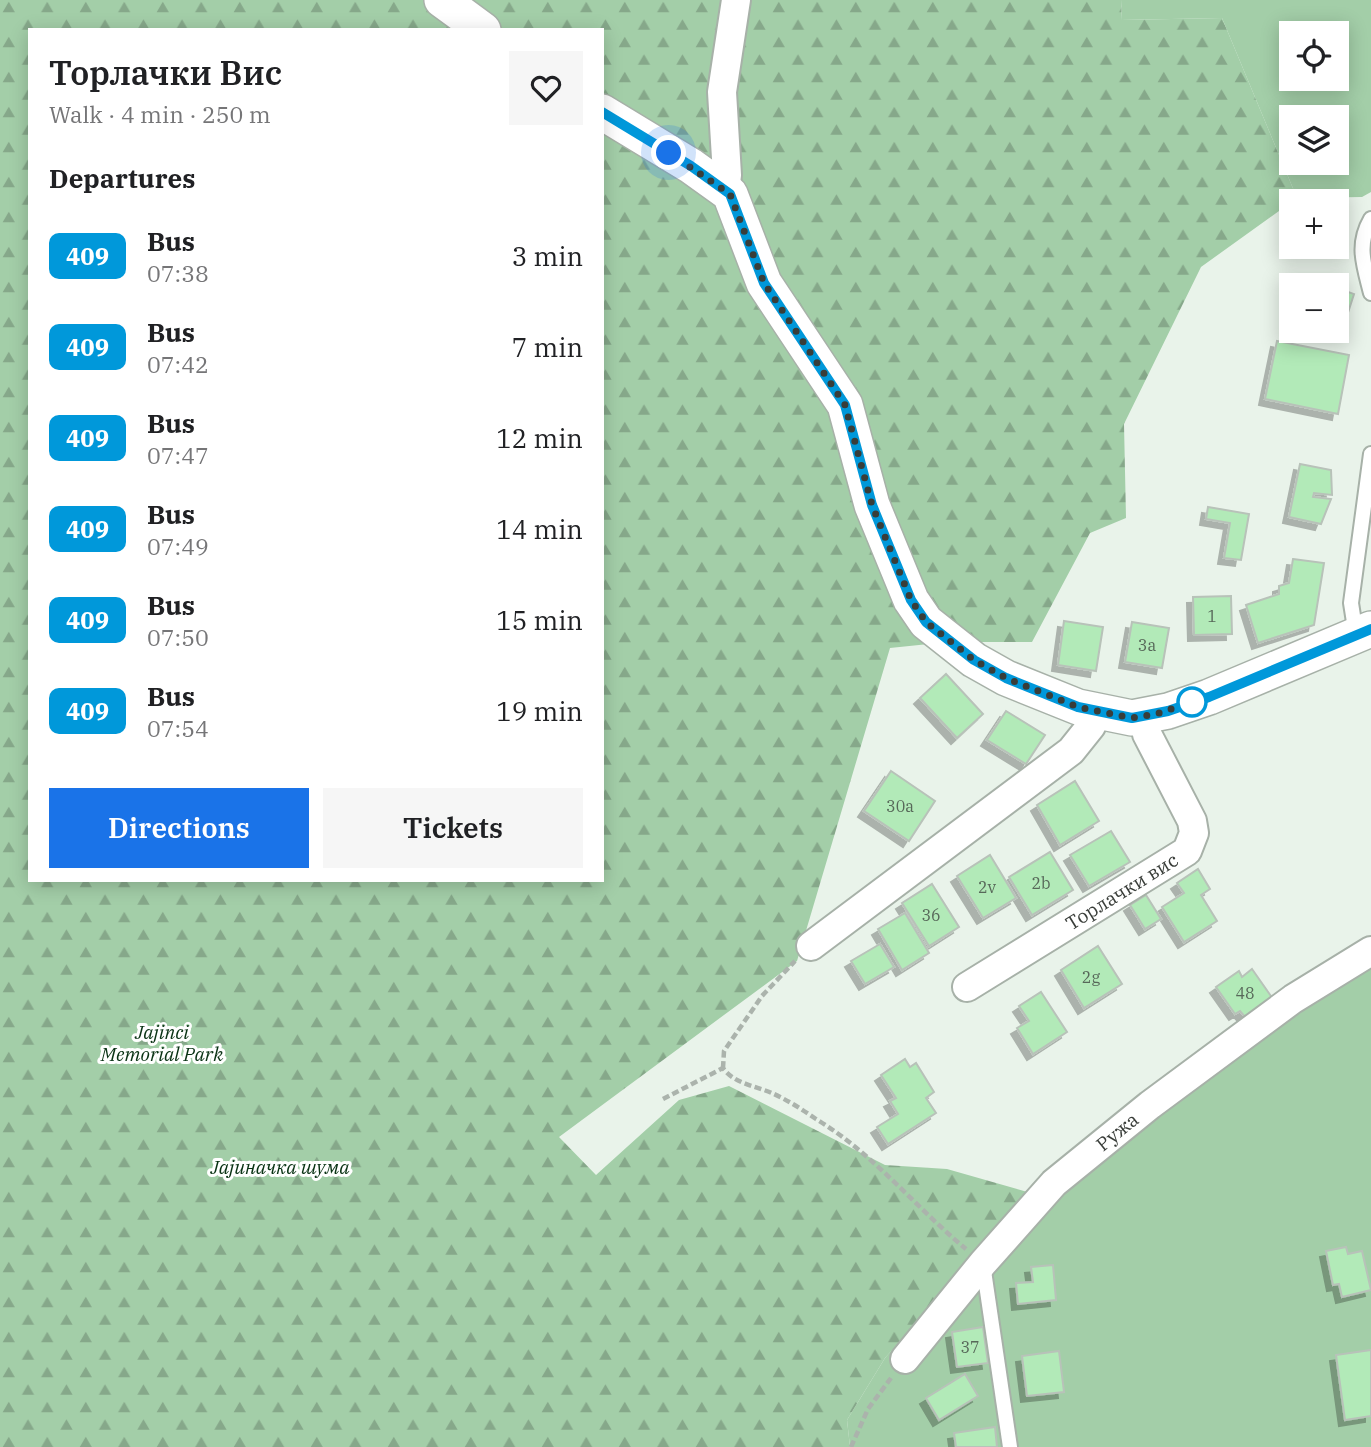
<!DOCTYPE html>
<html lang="en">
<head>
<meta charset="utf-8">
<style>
  :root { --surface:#fff; --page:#f6f6f6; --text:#202124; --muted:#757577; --accent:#1a73e8 }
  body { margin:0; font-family:"IBM Plex Serif",serif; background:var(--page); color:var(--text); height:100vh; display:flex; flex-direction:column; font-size:26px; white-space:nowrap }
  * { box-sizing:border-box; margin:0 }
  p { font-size:23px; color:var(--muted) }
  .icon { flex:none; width:38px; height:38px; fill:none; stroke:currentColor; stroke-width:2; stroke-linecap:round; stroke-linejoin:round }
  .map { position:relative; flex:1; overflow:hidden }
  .details { position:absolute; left:28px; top:28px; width:576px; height:854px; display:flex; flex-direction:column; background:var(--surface); border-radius:0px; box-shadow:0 4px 18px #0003 }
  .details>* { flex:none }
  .badge { padding:0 14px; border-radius:10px; font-size:24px; line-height:46px }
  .buttons { position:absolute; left:1279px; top:21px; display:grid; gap:14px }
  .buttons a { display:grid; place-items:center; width:70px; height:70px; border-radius:0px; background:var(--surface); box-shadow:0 4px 18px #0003; font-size:35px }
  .you { position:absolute; width:35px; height:35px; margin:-18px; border:5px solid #fff; border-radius:50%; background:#1a73e8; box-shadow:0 0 0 10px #1a73e833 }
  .map>.badge { position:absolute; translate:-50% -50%; box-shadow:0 0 0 4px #fff }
  h2 { padding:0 21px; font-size:26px; line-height:63px }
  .round { display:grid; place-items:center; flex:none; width:74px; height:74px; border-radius:0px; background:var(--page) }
  .headline { display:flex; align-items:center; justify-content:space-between; height:119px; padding:0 21px }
  h1 { font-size:33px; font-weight:600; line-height:52px }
  .primary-button { display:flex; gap:14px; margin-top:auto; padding:14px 21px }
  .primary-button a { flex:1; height:80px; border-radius:0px; background:var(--accent); color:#fff; font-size:28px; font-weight:600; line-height:80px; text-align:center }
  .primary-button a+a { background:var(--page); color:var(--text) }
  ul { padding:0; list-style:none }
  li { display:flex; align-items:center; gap:21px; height:91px; padding:0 21px }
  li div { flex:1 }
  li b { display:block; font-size:26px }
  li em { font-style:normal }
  li .badge { min-width:77px; font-weight:700; text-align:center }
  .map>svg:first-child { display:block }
  .green { fill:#a3cea8; fill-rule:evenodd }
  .forest { fill:url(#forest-firs); fill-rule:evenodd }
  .building { fill:#b2eab8; stroke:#b8c2b9; stroke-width:2; filter:url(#shadow) }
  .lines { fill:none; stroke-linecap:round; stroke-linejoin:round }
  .service-casing { stroke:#a7b1a8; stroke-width:18 }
  .minor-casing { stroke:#a7b1a8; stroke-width:32 }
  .tertiary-casing { stroke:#a7b1a8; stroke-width:38 }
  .path { stroke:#abb3ac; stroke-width:4.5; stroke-dasharray:7 3.5; stroke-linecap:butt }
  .service { stroke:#fff; stroke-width:14 }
  .minor { stroke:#fff; stroke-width:28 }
  .tertiary { stroke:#fff; stroke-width:35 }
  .line-casing { stroke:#fff; stroke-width:16 }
  .line { stroke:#0098da; stroke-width:10 }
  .walk { stroke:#393d39; stroke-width:7; stroke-dasharray:0 12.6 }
  .stop-dot { fill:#fff; stroke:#0098da; stroke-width:3.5 }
  .labels { text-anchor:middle; stroke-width:6; stroke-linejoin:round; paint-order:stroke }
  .number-label { font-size:16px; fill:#576859 }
  .street-label { font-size:19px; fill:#393d39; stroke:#fff }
  .park-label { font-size:19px; font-style:italic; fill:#083213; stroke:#fff }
</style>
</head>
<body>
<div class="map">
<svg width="1371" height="1447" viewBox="0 0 1371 1447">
  <defs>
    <pattern id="forest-firs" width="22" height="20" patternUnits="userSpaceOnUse" patternTransform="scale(1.75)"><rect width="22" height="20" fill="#a3cea8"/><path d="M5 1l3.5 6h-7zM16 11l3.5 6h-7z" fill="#86a88a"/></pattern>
    <filter id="shadow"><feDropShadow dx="-6" dy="6" stdDeviation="0" flood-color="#0004"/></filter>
  </defs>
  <rect width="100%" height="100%" fill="#e9f3ea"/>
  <g class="green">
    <path d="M1122 0H1371V192L1362 197 1297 198 1222 18 1121 20ZM1292 33H1337V79H1292ZM1292 117H1337V163H1292Z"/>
    <polygon points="1371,952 1371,1447 850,1447 847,1420 885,1358 939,1294 1054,1183"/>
  </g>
  <path class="forest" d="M0 0H1122L1121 20 1222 18 1297 198 1201 267 1124 424 1126 518 1090 533 1032 642H948L890 648 797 961 559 1137 596 1175 679 1100 729 1086 885 1165 947 1169 1031 1193 885 1358 847 1420 850 1447H0ZM30 30H602V880H30Z"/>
  <g class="building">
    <polygon points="1337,288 1354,294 1344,325 1337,322"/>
    <polygon points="1277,341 1349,355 1338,414 1265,399"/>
    <polygon points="1300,464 1331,470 1332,495 1314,493 1313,497 1331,499 1321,524 1289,517"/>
    <polygon points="1208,507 1249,514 1241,560 1224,558 1230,523 1206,519"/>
    <polygon points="1293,559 1324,563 1314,625 1258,643 1246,605 1279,594 1279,586 1289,583"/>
    <polygon points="1231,596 1232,634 1194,635 1193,597"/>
    <polygon points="1064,621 1103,627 1096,671 1058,665"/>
    <polygon points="1132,622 1169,628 1162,668 1125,662"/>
    <polygon points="946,674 983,714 957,738 920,698"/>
    <polygon points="1006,711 1045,735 1026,764 987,740"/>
    <polygon points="891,771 935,801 909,841 864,811"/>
    <polygon points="1075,781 1099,821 1060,845 1037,805"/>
    <polygon points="1111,831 1130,862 1089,886 1070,855"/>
    <polygon points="1050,852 1073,890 1032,915 1009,877"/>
    <polygon points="990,855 1016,898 983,918 957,876"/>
    <polygon points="1198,869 1210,889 1201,895 1217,921 1184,942 1162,907 1184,893 1177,883"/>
    <polygon points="932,884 959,927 929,946 902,903"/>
    <polygon points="1146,895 1161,919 1145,929 1130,905"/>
    <polygon points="905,913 929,953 902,970 878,929"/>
    <polygon points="880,944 894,967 865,984 851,961"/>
    <polygon points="1098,946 1122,984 1084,1008 1061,970"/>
    <polygon points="1252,969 1273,999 1246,1018 1240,1011 1235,1014 1216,987 1239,971 1242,977"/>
    <polygon points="1041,992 1067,1032 1033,1054 1017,1028 1029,1021 1019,1006"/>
    <polygon points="905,1059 910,1067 916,1063 934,1092 926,1098 936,1113 888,1144 877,1127 898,1114 890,1101 896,1098 881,1075"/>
    <polygon points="1346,1247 1348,1254 1362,1251 1371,1290 1342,1297 1339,1284 1333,1285 1326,1251"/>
    <polygon points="1053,1265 1056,1300 1018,1304 1016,1283 1033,1282 1031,1267"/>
    <polygon points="983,1327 988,1363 957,1367 952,1332"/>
    <polygon points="1371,1350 1371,1416 1345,1420 1336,1355"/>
    <polygon points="1059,1351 1064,1392 1027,1396 1022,1356"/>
    <polygon points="965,1374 978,1396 939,1420 926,1398"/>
    <polygon points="995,1427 997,1447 956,1447 954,1433"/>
  </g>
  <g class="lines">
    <g class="service-casing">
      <g id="service">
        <path d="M1371 219C1356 245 1364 265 1371 293"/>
        <polyline points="1356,635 1351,603 1371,454"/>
        <polyline points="983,1264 1010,1447"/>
      </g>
    </g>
    <g class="minor-casing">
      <g id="minor">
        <polyline points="725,190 727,175 722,92 736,0"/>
        <polyline points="811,946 1071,751 1091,726 1097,713"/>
        <path id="s1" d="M967 987 1187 851 1194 833 1192 821 1147 734 1144 717"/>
        <path id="s2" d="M905 1359 983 1263 1054 1183 1150 1105 1293 999 1371 951"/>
      </g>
    </g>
    <g class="tertiary-casing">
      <g id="tertiary">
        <polyline points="442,0 483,30"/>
        <polyline points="602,112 691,166 730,194 764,283 845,405 872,505 911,600 926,622 974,660 1006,678 1078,707 1132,718 1168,711 1209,697 1371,629"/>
      </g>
    </g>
    <g class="path">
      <polyline points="723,1068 724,1051 762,996 795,961"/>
      <path d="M663 1099 723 1068C734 1084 757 1086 774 1094 789 1101 803 1110 816 1119 874 1154 915 1207 966 1249"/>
      <polyline points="851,1447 868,1409 891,1378"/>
    </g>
    <use href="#service" class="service"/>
    <use href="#minor" class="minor"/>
    <use href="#tertiary" class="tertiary"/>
  </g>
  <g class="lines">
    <g class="line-casing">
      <polyline id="line" points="602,112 691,166 730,194 764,283 845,405 872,505 911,600 926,622 974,660 1006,678 1078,707 1132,718 1168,711 1209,697 1371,629"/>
    </g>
    <use href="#line" class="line"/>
    <polyline class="walk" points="669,153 730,194 764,283 845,405 872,505 911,600 926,622 974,660 1006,678 1078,707 1132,718 1156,714 1192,702"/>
  </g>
  <circle class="stop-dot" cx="1192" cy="702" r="14"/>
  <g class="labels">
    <g class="number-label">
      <text x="1212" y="622">1</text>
      <text x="1147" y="651">3a</text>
      <text x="900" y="812">30a</text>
      <text x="1041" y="889">2b</text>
      <text x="987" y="893">2v</text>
      <text x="931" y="921">36</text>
      <text x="1091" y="983">2g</text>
      <text x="1245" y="999">48</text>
      <text x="970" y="1353">37</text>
    </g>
    <g class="street-label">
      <text dy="7" stroke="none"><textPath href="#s1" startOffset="182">Торлачки вис</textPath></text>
      <text dy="7" stroke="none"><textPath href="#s2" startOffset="312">Ружа</textPath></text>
    </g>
    <g class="park-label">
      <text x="162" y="1039">Jajinci<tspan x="162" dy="22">Memorial Park</tspan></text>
      <text x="280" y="1174">Јајиначка шума</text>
    </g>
  </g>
</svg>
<div class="buttons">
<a><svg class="icon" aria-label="locate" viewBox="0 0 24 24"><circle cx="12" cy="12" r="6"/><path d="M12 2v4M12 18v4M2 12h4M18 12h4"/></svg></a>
<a><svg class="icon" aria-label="layers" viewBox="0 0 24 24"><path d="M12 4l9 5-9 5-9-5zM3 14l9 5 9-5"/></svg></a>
<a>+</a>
<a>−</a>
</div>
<div class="you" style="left:669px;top:153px"></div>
<section class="details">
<div class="headline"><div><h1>Торлачки Вис</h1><p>Walk · 4 min · 250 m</p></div><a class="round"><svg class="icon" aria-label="heart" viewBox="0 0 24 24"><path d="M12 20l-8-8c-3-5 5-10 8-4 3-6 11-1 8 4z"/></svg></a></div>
<h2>Departures</h2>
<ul>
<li><span class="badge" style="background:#0098da;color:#fff">409</span><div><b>Bus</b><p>07:38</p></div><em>3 min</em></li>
<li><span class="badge" style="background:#0098da;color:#fff">409</span><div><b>Bus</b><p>07:42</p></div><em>7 min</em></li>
<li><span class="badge" style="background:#0098da;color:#fff">409</span><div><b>Bus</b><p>07:47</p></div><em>12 min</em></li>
<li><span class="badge" style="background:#0098da;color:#fff">409</span><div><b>Bus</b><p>07:49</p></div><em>14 min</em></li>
<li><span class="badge" style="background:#0098da;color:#fff">409</span><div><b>Bus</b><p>07:50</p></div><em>15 min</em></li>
<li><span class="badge" style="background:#0098da;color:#fff">409</span><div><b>Bus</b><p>07:54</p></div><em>19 min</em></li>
</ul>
<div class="primary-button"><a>Directions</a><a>Tickets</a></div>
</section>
</div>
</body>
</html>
